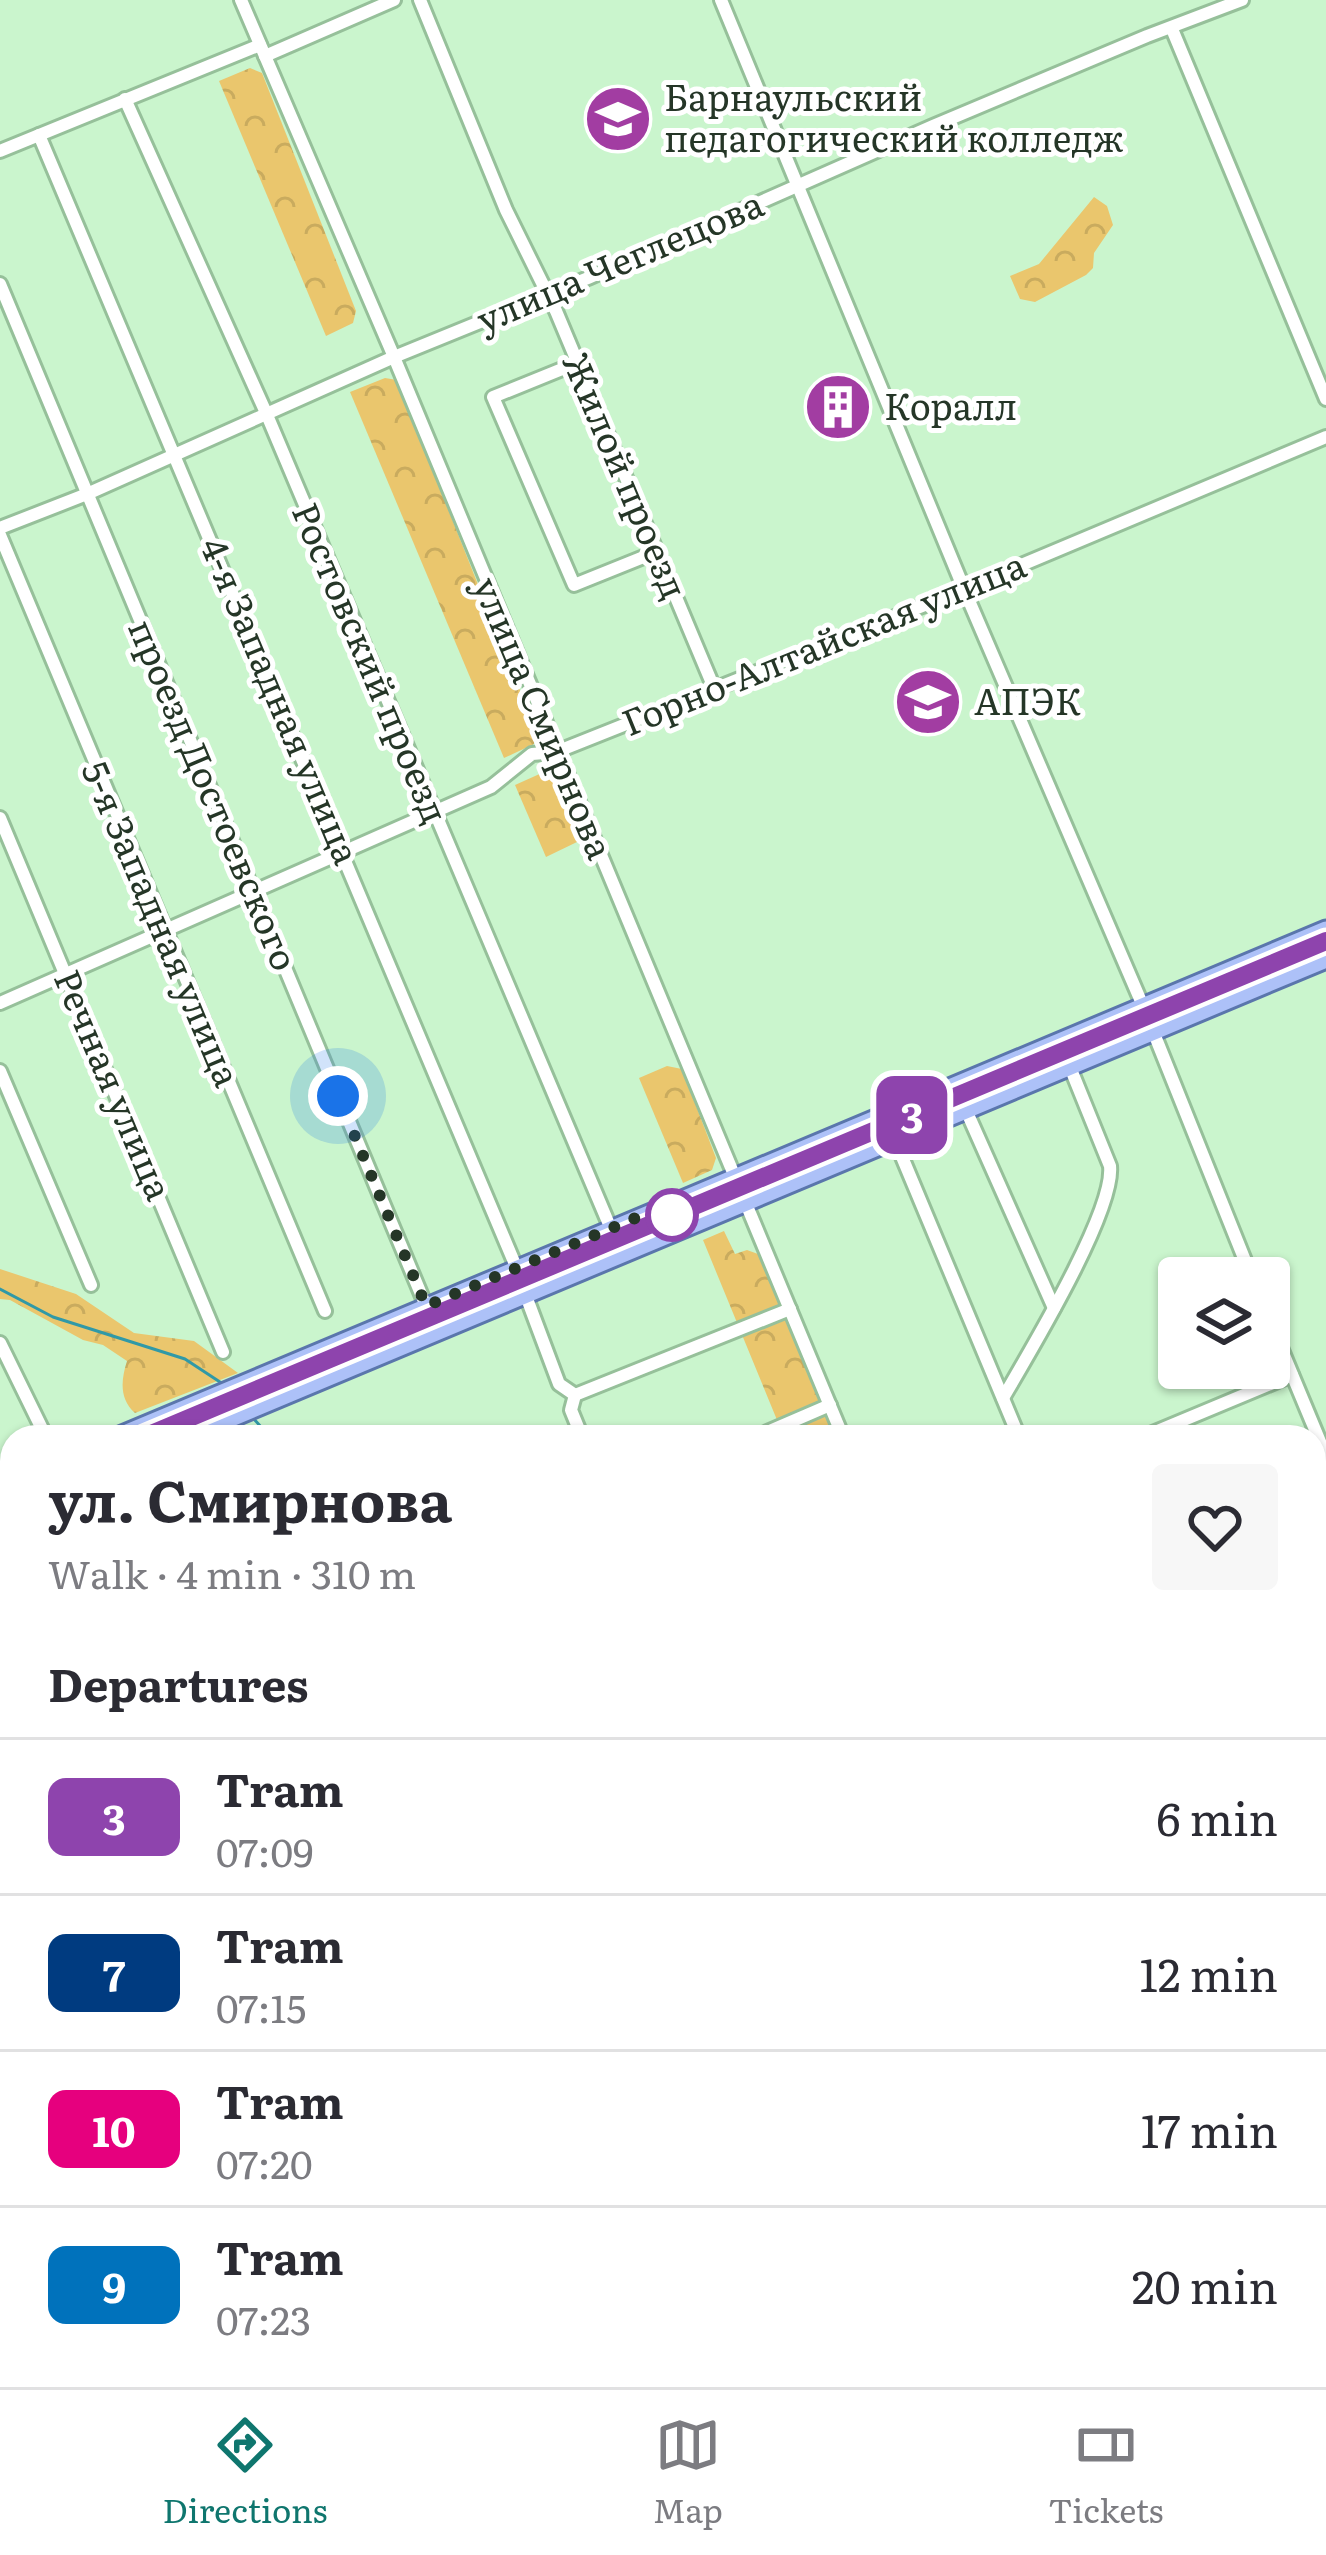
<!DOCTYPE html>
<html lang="en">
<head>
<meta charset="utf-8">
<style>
  :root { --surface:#fff; --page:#f7f7f7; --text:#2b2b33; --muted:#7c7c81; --line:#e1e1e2; --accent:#0f766e }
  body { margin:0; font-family:Literata,serif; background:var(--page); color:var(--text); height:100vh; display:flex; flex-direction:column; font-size:45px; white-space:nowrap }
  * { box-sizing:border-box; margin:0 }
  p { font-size:39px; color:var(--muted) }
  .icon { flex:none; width:66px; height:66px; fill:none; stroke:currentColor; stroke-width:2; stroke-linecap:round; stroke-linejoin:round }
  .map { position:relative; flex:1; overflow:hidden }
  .panel { position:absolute; left:0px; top:1425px; width:1326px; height:963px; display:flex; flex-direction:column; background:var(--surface); border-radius:36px 36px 0 0; box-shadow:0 3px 9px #0004 }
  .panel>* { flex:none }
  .badge { padding:0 24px; border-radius:18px; font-size:42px; line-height:78px }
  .buttons { position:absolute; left:1158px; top:1257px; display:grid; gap:24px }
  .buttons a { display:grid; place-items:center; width:132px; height:132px; border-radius:12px; background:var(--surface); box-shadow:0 3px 9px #0004; font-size:60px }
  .you { position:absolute; width:60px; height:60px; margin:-30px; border:9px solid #fff; border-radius:50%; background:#1a73e8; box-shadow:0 0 0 18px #1a73e833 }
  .map>.badge { position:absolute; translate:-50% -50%; box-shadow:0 0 0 6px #fff }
  h2 { padding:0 48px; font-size:45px; line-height:108px }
  .round { display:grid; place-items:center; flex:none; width:126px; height:126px; border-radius:12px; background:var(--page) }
  .headline { display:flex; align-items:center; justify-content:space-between; height:204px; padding:0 48px }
  h1 { font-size:57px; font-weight:700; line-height:90px }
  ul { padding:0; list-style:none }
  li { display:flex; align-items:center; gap:36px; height:156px; padding:0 48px; border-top:3px solid var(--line) }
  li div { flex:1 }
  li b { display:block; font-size:45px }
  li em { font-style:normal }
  li .badge { min-width:132px; font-weight:700; text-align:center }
  .menu { display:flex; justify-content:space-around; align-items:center; height:168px; border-top:3px solid var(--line); background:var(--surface); font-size:33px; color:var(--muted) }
  .menu a { display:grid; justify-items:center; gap:6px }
  .menu .selected { color:var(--accent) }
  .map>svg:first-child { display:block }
  .forest { fill:url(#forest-crowns) }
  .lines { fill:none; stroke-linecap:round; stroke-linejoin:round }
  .stream { stroke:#3099a7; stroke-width:3 }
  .minor-casing { stroke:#96c09a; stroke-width:18 }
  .major-casing { stroke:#5a76ac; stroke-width:21 }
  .minor { stroke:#fff; stroke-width:12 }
  .major { stroke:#adc1f8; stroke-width:15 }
  .tram { stroke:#627c64; stroke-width:3 }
  .line-casing { stroke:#fff; stroke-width:27 }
  .line { stroke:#8e44ad; stroke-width:18 }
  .walk { stroke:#253627; stroke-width:12; stroke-dasharray:0 21.6 }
  .stop-dot { fill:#fff; stroke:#8e44ad; stroke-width:6 }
  .labels { text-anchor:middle; stroke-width:10; stroke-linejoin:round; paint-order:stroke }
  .poi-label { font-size:36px; fill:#253627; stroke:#fff; text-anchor:start }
  .street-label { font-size:36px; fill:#253627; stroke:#fff }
</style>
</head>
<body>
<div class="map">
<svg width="1326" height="2387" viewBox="0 0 1326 2387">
  <defs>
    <pattern id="forest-crowns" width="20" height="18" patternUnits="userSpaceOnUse" patternTransform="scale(3)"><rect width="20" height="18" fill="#eac66d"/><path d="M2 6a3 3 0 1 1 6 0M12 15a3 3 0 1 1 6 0" fill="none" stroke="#c9ab5e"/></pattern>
  </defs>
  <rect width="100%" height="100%" fill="#caf5cd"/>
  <g class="forest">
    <polygon points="250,68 262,73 356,311 353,323 326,336 219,81"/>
    <polygon points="1094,197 1107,206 1113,225 1094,253 1093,268 1086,275 1035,302 1020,299 1010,276 1039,264"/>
    <polygon points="385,378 397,380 536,731 534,744 504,758 350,392"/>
    <polygon points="544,772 556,775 582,832 577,842 546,857 515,785"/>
    <polygon points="667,1066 682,1069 716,1158 712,1170 683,1183 639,1078"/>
    <polygon points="724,1231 735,1254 747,1250 758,1254 835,1437 784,1437 703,1240"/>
    <path d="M0 1269 76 1294 134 1333 194 1341 238 1373 135 1413C119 1399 121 1380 127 1361L103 1345 83 1340 10 1300 0 1299Z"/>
  </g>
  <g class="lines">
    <g class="stream">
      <polyline points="0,1289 53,1317 185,1359 223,1384"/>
      <polyline points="253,1418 270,1437"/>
      <polyline points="1081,2376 1087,2387"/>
    </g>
    <g class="minor-casing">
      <g id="minor">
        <polyline points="241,0 394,357 843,1437"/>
        <polyline points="420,0 506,210 556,311 714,688"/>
        <polyline points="721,0 964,589 1143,1006 1252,1278"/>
        <polyline points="1172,29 1326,399"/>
        <polyline points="265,56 394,0"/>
        <polyline points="125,99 267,415 611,1229"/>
        <polyline points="39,135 517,1269"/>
        <polyline points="0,151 260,45"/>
        <polyline points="0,284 426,1306"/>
        <polyline points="577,363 493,397 574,585 656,552"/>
        <polyline points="0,528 87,494 394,357 588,278 933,126 1147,36 1242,0"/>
        <polyline points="0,535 325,1311"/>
        <polyline points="0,818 223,1352"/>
        <polyline points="0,1003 491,787 532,754 556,752 955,593 1326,437"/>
        <polyline points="0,1071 91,1285"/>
        <polyline points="966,1110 1054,1308"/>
        <polyline points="895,1140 1019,1437"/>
        <polyline points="526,1296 559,1384 575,1395 571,1410 582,1437"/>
        <polyline points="1269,1319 1326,1456"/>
        <polyline points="0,1343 46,1437"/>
        <polyline points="575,1395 790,1309"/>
        <path d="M1003 1398C1029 1353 1115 1211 1110 1166L1070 1067"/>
        <polyline points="756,1437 830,1405"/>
        <polyline points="1143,1437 1292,1375"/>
        <polyline points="1314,1514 1326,1509"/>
        <polyline points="0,1530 12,1560"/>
        <polyline points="0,1643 12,1638"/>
        <polyline points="1314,1718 1326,1713"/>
        <polyline points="1314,1754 1326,1779"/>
        <polyline points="0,1767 12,1762"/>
        <polyline points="0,1892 12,1887"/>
        <polyline points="0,2049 12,2033"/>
        <polyline points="1314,2097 1326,2091"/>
        <polyline points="0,2141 12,2150"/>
        <polyline points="1314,2159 1326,2188"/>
        <polyline points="0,2270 12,2253"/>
        <polyline points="511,2376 519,2387"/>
        <polyline points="957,2376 962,2387"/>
        <polyline points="1099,2376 1103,2387"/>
        <polyline points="1244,2376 1249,2387"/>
        <polyline points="622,2387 635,2376"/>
        <polyline points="830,2387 842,2376"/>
      </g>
    </g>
    <g class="major-casing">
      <g id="major">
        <polyline points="115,1437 1326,929"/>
        <polyline points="188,1437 1326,960"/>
        <polyline points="0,1485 12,1480"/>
        <polyline points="0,1516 12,1511"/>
      </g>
    </g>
    <use href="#minor" class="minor"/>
    <use href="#major" class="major"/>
    <g class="tram">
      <polyline points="144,1437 1326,942"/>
      <polyline points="0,1497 12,1492"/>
    </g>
  </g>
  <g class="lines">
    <g class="line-casing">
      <polyline id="line" points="144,1437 1326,941"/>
    </g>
    <use href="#line" class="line"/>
    <polyline class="walk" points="338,1096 426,1306 657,1209 672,1215"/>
  </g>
  <defs>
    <g id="university-disc" transform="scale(3.45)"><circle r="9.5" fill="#a23da2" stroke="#fff"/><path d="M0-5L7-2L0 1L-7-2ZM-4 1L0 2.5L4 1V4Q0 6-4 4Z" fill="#fff"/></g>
    <g id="building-disc" transform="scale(3.45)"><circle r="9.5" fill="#a23da2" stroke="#fff"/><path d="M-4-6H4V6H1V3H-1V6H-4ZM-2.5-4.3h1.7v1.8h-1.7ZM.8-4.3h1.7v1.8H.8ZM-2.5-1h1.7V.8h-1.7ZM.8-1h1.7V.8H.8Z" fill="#fff"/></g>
  </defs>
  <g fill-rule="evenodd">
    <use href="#university-disc" x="618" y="119"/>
    <use href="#building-disc" x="838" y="407"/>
    <use href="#university-disc" x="928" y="702"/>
  </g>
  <circle class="stop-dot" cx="672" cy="1215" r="24"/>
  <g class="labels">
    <g class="poi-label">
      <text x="664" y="111">Барнаульский<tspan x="664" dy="41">педагогический колледж</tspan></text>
      <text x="884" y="420">Коралл</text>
      <text x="974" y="715">АПЭК</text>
    </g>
    <g class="street-label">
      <text transform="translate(620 262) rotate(-23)" y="13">улица Чеглецова</text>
      <text transform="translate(625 476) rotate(67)" y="13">Жилой проезд</text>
      <text transform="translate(824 644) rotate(-22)" y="13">Горно-Алтайская улица</text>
      <text transform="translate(370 663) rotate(67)" y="13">Ростовский проезд</text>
      <text transform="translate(280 701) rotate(67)" y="13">4-я Западная улица</text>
      <text transform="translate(543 718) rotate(67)" y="13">улица Смирнова</text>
      <text transform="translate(213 795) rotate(67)" y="13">проезд Достоевского</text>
      <text transform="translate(161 924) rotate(67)" y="13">5-я Западная улица</text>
      <text transform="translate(113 1085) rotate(67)" y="13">Речная улица</text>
    </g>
  </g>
</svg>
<div class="buttons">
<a><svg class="icon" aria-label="layers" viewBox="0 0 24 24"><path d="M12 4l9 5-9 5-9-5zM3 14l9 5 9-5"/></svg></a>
</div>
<div class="you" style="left:338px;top:1096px"></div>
<b class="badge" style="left:912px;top:1115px;background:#8e44ad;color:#fff">3</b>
<section class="panel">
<div class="headline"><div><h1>ул. Смирнова</h1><p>Walk · 4 min · 310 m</p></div><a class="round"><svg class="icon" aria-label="heart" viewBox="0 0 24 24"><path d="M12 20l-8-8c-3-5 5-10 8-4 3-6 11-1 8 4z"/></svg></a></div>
<h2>Departures</h2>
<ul>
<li><span class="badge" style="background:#8e44ad;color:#fff">3</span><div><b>Tram</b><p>07:09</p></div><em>6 min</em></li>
<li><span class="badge" style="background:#003b80;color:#fff">7</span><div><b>Tram</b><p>07:15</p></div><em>12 min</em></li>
<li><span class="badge" style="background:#e6007e;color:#fff">10</span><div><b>Tram</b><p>07:20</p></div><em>17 min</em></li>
<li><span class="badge" style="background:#0072bc;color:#fff">9</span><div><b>Tram</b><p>07:23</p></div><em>20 min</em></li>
</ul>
</section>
</div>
<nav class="menu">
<a class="selected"><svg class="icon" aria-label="directions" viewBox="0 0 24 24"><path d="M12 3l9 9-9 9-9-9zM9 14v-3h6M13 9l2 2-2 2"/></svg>Directions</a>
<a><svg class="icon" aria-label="map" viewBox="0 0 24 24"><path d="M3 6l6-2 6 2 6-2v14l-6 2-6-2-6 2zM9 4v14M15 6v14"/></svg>Map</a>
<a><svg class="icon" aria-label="tickets" viewBox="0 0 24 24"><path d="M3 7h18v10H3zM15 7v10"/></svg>Tickets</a>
</nav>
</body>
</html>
